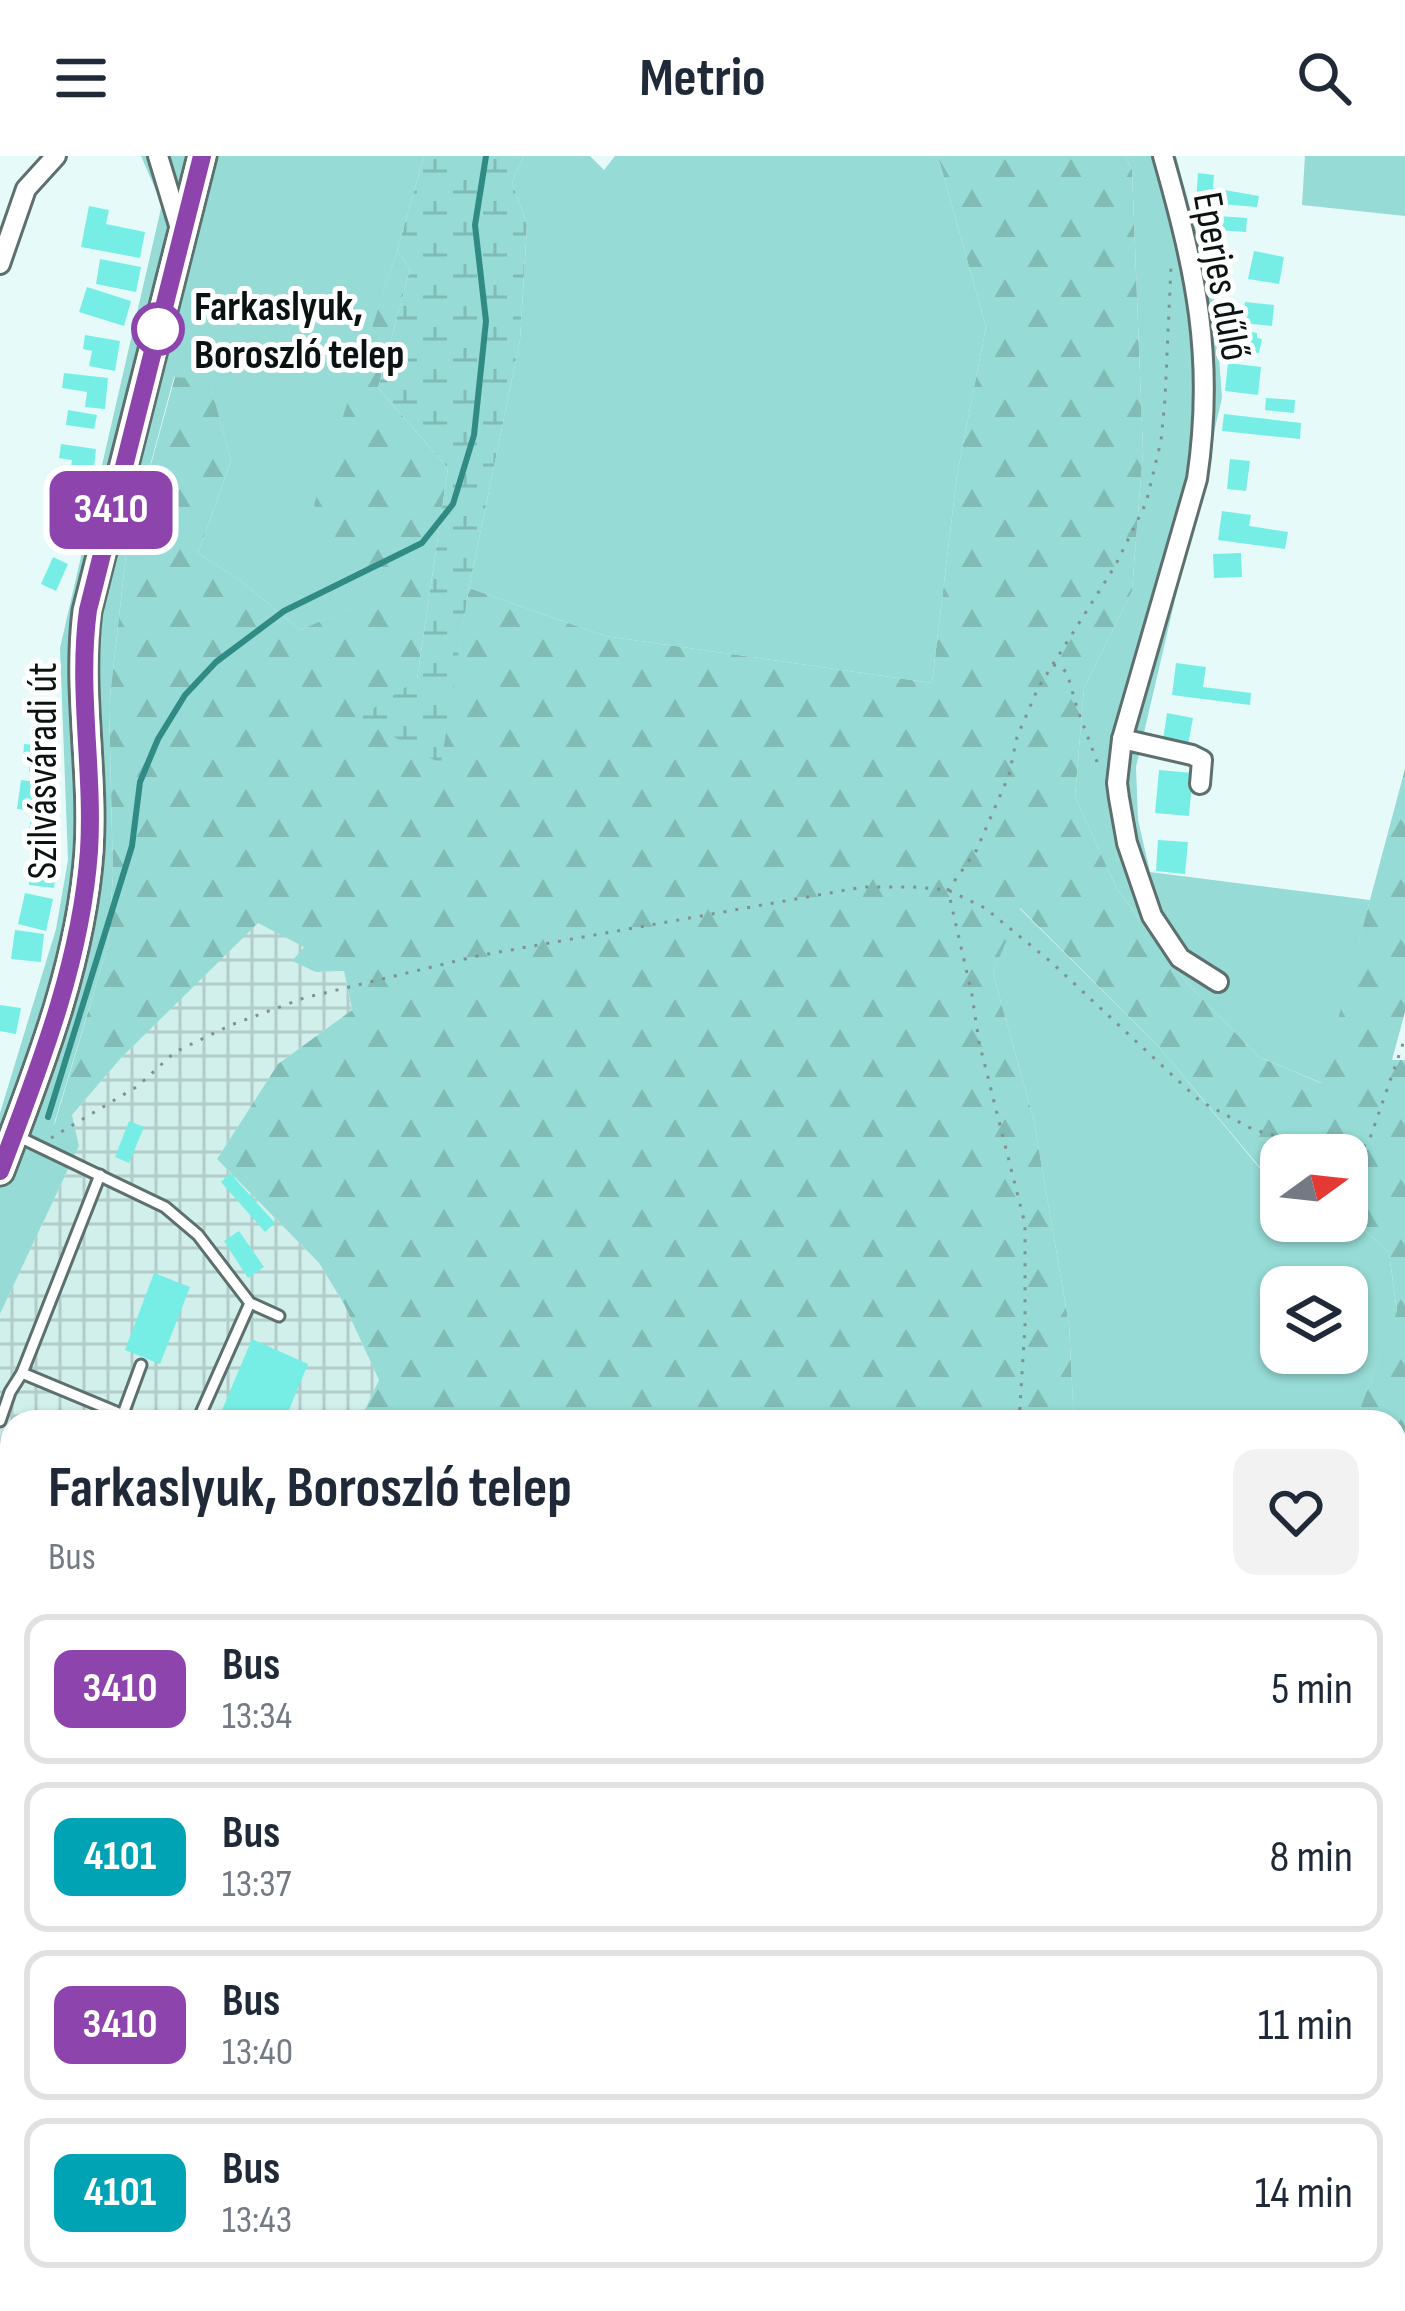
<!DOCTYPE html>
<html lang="en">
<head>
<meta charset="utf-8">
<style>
  :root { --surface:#fff; --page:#f2f2f3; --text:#1f2937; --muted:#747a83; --line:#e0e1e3 }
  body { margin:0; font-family:"Sofia Sans Condensed",sans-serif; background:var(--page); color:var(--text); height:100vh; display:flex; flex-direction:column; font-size:45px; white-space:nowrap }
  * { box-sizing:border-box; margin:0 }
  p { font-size:39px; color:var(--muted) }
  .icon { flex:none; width:66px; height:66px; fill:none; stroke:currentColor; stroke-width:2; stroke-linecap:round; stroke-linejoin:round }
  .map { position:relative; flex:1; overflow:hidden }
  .drawer { position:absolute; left:0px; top:1254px; width:1407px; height:903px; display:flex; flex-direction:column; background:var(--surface); border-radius:36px 36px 0 0; box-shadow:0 3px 9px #0004 }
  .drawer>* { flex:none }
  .badge { padding:0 24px; border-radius:18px; font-size:42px; line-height:78px }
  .needle { width:78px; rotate:75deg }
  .tools { position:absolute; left:1260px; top:978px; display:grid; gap:24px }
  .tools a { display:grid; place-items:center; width:108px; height:108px; border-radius:24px; background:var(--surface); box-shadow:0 3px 9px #0004; font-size:60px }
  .map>.badge { position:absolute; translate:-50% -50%; box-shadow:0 0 0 6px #fff }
  .round { display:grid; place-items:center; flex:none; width:126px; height:126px; border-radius:24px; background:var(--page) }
  .head { display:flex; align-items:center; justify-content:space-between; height:204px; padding:0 48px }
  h1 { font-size:57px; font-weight:700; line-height:90px }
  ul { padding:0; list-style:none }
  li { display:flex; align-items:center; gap:36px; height:150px; margin:0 24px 18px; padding:0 24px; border:6px solid var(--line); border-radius:24px }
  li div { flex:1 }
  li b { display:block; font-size:45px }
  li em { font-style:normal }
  li .badge { min-width:132px; font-weight:700; text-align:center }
  header { display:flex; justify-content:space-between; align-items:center; height:156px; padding:0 48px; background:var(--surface); font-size:54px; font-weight:700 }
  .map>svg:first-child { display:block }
  .industrial { fill:url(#industrial-grid) }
  .green { fill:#96dbd5; fill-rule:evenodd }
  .forest { fill:url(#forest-firs) }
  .wetland { fill:url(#wetland-marsh) }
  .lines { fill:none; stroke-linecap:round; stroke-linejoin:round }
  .stream { stroke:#308b85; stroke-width:6 }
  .building { fill:#76eee5 }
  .service-casing { stroke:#5d706e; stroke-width:15 }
  .minor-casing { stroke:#5d706e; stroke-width:24 }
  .secondary-casing { stroke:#5d706e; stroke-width:33 }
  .path { stroke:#829190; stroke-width:3; stroke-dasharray:3 9; stroke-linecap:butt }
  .service { stroke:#fff; stroke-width:9 }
  .minor { stroke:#fff; stroke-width:18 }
  .secondary { stroke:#fff; stroke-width:27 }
  .line-casing { stroke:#fff; stroke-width:27 }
  .line { stroke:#8e44ad; stroke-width:18 }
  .stop-dot { fill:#fff; stroke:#8e44ad; stroke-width:6 }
  .labels { text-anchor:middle; stroke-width:10; stroke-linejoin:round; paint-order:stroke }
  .street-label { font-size:42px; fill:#0b1312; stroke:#fff }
  .stop-label { font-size:42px; font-weight:bold; fill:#0b1312; stroke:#fff; text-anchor:start }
</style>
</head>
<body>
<header><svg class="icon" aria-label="menu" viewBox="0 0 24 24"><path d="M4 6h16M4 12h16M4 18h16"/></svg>Metrio<svg class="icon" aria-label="search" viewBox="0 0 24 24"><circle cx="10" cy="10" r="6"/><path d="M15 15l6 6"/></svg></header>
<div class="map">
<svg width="1405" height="2155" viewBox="0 0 1405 2155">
  <defs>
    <pattern id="industrial-grid" width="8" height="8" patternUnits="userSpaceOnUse" patternTransform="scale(3)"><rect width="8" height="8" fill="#d1f0ec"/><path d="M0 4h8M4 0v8" fill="none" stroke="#b2cdc9"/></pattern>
    <pattern id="forest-firs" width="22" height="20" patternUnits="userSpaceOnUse" patternTransform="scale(3)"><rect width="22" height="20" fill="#96dbd5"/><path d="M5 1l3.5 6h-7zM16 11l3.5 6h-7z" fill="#80bbb6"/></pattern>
    <pattern id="wetland-marsh" width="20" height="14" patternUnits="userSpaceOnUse" patternTransform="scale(3)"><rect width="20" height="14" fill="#96dbd5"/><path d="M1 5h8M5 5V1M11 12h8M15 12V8" fill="none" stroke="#80bbb6"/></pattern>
  </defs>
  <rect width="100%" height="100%" fill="#e6fbf9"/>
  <polygon class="industrial" points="257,766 305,791 293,804 316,816 344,815 352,854 278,908 217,1003 319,1107 344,1148 379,1224 359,1266 12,1266 12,1766 6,1766 0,1761 0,1158 79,990 72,959 121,902"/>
  <g class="green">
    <polygon points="141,0 424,0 397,95 315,349 377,441 300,474 241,425 198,397 231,305 209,224 174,221 126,399 109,549 113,719 108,789 54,968 72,959 79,990 0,1158 0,957 56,773 68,704 60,492 162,48"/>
    <polygon points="524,0 590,0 604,14 615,0 938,0 986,171 957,319 932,527 605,480 469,432 520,184 527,69 512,26"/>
    <polygon points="1125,0 1176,0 1215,146 1222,242 1136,611 1138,664 1150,716 1370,744 1322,927 1259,901 1186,826 1117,733 1075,641 1084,532 1132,435 1143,295 1132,14"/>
    <polygon points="1305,0 1405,0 1405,60 1302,49"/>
    <path d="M1019 752 1160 892 1262 1015 1281 1023V1065H1347V1057L1389 1097 1397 1156 1355 1266H1074L1069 1169 1034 965 993 817ZM1281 1131H1347V1197H1281Z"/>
    <polygon points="1395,1385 1401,1388 1405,1385 1405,1656 1395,1663"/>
    <polygon points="1395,1843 1405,1845 1405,2155 1143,2155 1141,2145 1395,2145"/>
  </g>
  <g class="forest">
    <polygon points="938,0 1125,0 1132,14 1143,295 1132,435 1084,532 1075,641 1117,733 1186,826 1259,901 1321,927 1405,613 1405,856 1392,904 1405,904 1405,1385 1401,1388 1395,1385 1395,1266 1355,1266 1397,1155 1389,1097 1347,1057 1347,999 1281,999 1281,1023 1263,1015 1160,892 1020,752 993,817 1034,965 1069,1169 1074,1266 359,1266 379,1224 344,1148 319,1107 217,1003 278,908 352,854 344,815 316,816 292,805 304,791 258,767 121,902 72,959 54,970 108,789 113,719 109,549 126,399 175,221 209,223 231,305 198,397 241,425 300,474 376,441 314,349 397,95 410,113 378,232 448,312 417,524 440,607 469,432 605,480 932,527 957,319 986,171"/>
    <polygon points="1405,1656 1405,1845 1395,1843 1395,1664"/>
    <polygon points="6,1766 12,1766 12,2145 1141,2145 1143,2155 0,2155 0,1776"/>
  </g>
  <polygon class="wetland" points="424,0 524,0 512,26 527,69 520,184 469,432 441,608 360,561 417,524 448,312 378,232 410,113 397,95"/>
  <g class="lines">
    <polyline class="stream" points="48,961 132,690 140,626 158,583 185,539 216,506 284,455 422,387 453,348 474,279 486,165 475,69 486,0"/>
  </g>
  <g class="building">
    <polygon points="1198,17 1214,19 1213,32 1259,40 1257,51 1196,46"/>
    <polygon points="89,50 109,54 106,68 145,76 140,102 81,91"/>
    <polygon points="1203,59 1247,62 1246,76 1202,73"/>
    <polygon points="1254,95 1284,101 1279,128 1248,123"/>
    <polygon points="100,103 141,111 136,136 96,128"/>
    <polygon points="87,131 131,145 124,170 79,156"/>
    <polygon points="1245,146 1274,149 1272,170 1242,167"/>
    <polygon points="1243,175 1257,177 1257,182 1262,183 1259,197 1231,193 1233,179 1243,180"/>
    <polygon points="85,179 120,185 115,215 89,210 92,195 83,193"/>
    <polygon points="1228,207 1261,211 1258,239 1225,235"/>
    <polygon points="64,217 108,222 105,253 85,251 87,236 62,232"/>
    <polygon points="1266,242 1295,244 1294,257 1265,254"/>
    <polygon points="68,254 97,259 94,273 66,269"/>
    <polygon points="1224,258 1301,267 1300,283 1222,275"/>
    <polygon points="61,288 96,293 93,320 70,317 72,304 59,302"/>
    <polygon points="1230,303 1250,305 1246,335 1227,333"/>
    <polygon points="60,324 89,329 85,356 56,351"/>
    <polygon points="1222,355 1251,359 1249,370 1288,376 1285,393 1218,384"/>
    <polygon points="55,364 77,372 68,395 47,387"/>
    <polygon points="1241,397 1242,421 1214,422 1213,398"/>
    <polygon points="53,401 68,408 56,435 41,428"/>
    <polygon points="1176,507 1206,511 1203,531 1251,537 1250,549 1172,539"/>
    <polygon points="1167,557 1193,562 1188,589 1163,584"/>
    <polygon points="24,588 57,591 55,618 29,616 30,603 23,603"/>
    <polygon points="1159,614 1193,617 1189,660 1155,657"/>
    <polygon points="21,624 52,628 48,656 17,653"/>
    <polygon points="31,664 58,669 53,697 34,693 37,679 28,677"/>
    <polygon points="1158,684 1188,686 1185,718 1156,715"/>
    <polygon points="31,701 57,704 54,732 29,729"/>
    <polygon points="25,737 53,743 46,775 18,768"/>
    <polygon points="15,774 44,778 41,806 11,803"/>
    <polygon points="0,849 21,852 16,878 0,875"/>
    <polygon points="129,965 144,971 129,1007 115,1001"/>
    <polygon points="230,1017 275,1067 265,1076 221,1026"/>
    <polygon points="239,1075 264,1111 248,1122 224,1085"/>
    <polygon points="154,1117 190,1131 160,1208 125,1194"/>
    <polygon points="252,1183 308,1208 284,1266 217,1266"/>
    <polygon points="11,1499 12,1618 10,1617 4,1634 0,1632 0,1533"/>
  </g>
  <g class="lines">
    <g class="service-casing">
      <g id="service">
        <polyline points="17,980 165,1051 198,1079 250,1147 279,1160"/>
        <polyline points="22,1217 123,1259"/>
        <polyline points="0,1265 10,1236 22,1217 100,1019"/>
        <polyline points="120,1266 141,1209"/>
        <polyline points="197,1266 250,1147"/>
        <polyline points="0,1323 12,1340"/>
        <polyline points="0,1474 12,1468"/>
        <polyline points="0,1675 12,1679"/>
      </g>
    </g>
    <g class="minor-casing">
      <g id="minor">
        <polyline points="158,0 181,76"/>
        <path d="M1163 0C1196 116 1215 202 1197 323L1122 583 1117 627 1119 642 1127 687 1152 760 1180 802 1218 826"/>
        <polyline points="0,108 26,33 56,0"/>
        <polyline points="1122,583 1192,599 1202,604 1200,628"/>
      </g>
    </g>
    <g class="secondary-casing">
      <path id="secondary" d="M0 1015C39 912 81 807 89 695 94 615 77 534 87 455L202 0"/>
    </g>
    <g class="path">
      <polyline points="1053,509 1060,510 1067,517 1077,552 1099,611"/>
      <path d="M51 982 138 930 175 896 231 869 304 842 477 800 863 731H912L948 734 985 752 1051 806 1200 945 1254 974 1343 997C1355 997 1361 994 1369 985L1405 882"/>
      <polyline points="1019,1266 1025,1170 1025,1068 979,886 972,839 948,734 976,695 1009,619 1017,581 1038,532 1115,410 1146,347 1161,285 1165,243 1171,111"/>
      <polyline points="1134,2145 1138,2155"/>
    </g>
    <use href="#service" class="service"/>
    <use href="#minor" class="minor"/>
    <use href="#secondary" class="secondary"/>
  </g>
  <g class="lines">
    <g class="line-casing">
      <path id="line" d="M0 1015C39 912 81 807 89 695 94 615 77 534 88 454L202 0"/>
    </g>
    <use href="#line" class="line"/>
  </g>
  <circle class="stop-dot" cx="158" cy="173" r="24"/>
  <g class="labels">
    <g class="street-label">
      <text transform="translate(1223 120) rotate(80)" y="15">Eperjes dűlő</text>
      <text transform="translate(41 615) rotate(-90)" y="15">Szilvásváradi út</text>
    </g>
    <g class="stop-label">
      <text x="194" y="164">Farkaslyuk,<tspan x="194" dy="48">Boroszló telep</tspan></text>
    </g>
  </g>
</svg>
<div class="tools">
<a><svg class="needle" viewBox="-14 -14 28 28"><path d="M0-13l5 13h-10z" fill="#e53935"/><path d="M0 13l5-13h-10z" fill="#747a83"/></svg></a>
<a><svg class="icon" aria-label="layers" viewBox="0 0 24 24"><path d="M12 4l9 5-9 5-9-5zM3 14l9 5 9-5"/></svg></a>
</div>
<b class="badge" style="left:111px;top:354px;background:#8e44ad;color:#fff">3410</b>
<section class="drawer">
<div class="head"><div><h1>Farkaslyuk, Boroszló telep</h1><p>Bus</p></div><a class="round"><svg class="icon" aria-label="heart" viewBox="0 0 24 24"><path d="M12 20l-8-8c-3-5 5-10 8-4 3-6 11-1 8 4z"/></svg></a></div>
<ul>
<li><span class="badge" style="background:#8e44ad;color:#fff">3410</span><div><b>Bus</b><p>13:34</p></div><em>5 min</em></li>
<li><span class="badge" style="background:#00a3b4;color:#fff">4101</span><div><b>Bus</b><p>13:37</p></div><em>8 min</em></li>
<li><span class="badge" style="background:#8e44ad;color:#fff">3410</span><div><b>Bus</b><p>13:40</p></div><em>11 min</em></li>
<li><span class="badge" style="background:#00a3b4;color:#fff">4101</span><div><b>Bus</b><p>13:43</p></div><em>14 min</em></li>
</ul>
</section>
</div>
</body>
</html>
